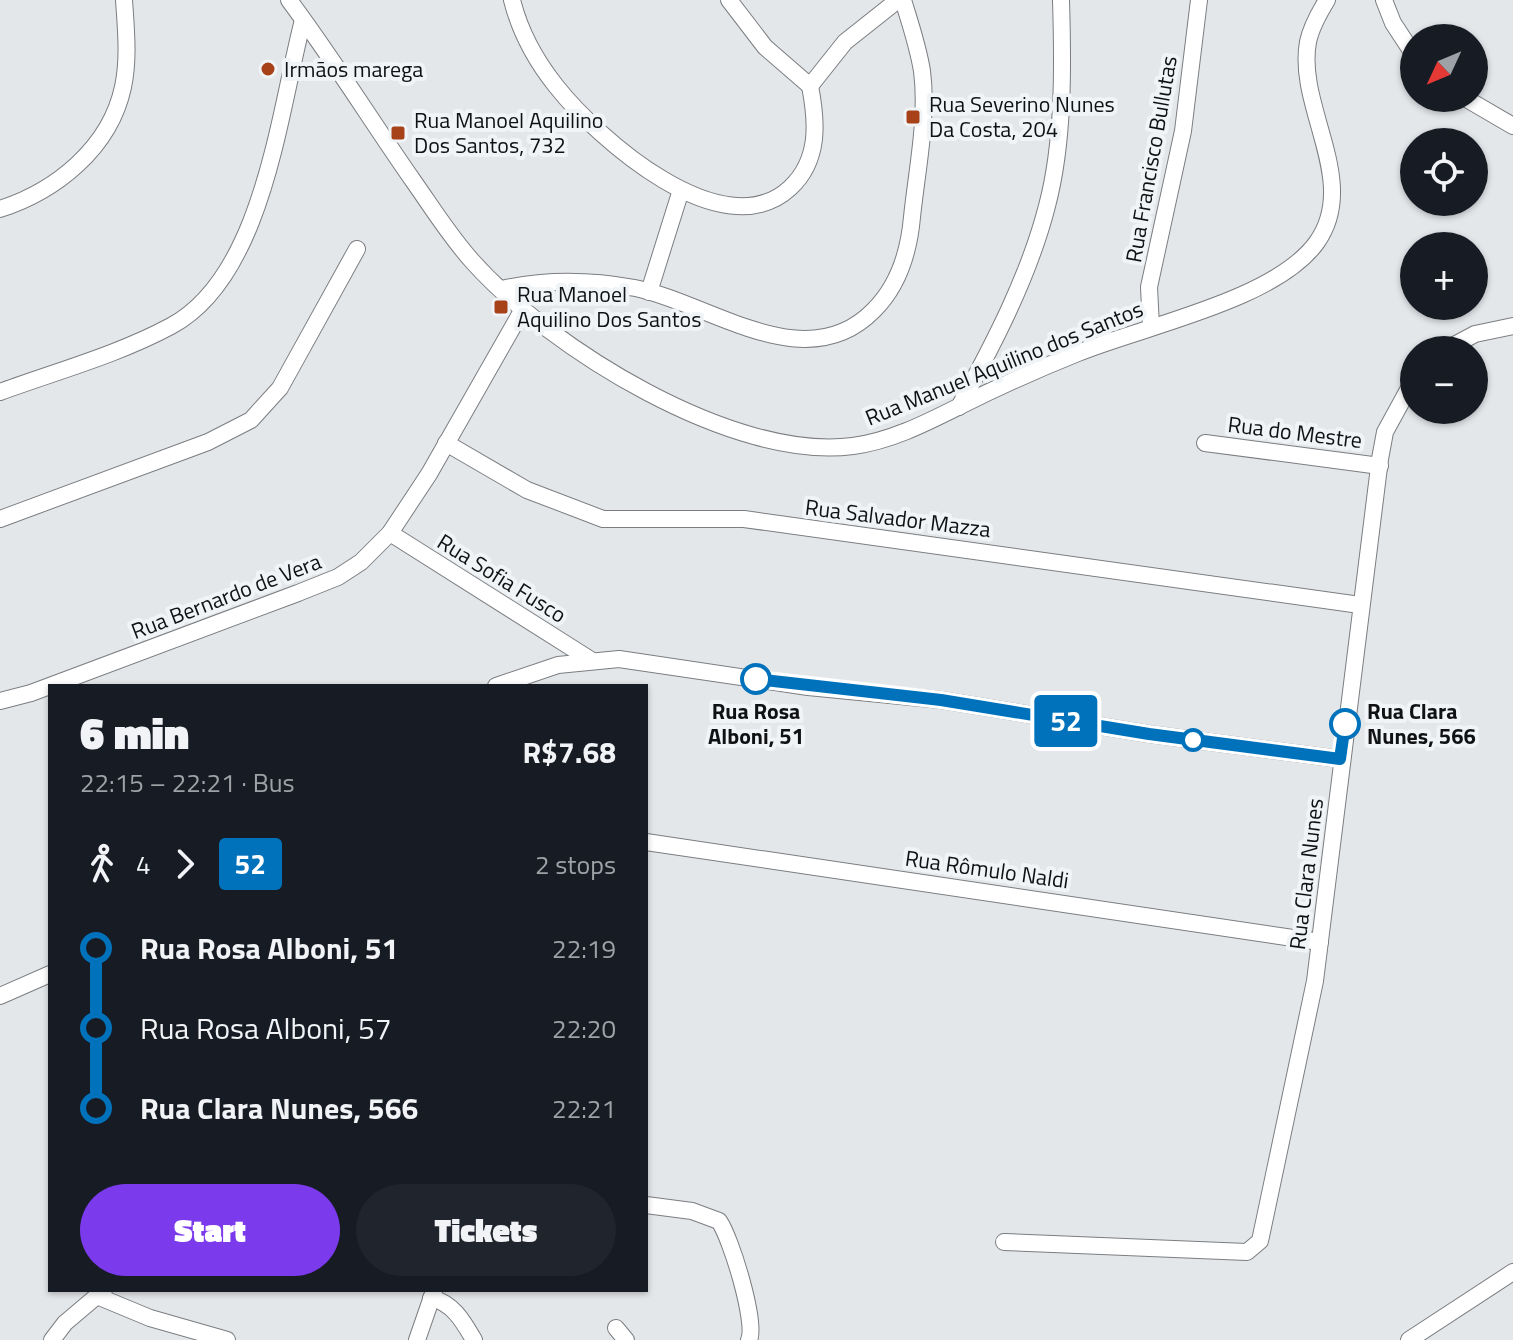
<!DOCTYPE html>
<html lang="en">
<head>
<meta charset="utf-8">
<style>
  :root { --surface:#171b24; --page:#20242c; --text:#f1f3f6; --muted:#9ea1a6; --accent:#7c3aed }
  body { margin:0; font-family:"Titillium Web",sans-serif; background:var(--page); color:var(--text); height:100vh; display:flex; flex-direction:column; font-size:30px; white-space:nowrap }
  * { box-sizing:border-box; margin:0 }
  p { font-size:26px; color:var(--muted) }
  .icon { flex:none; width:44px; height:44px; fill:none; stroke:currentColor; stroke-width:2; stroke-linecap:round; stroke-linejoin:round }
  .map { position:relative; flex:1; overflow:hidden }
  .side { position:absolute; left:48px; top:684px; width:600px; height:608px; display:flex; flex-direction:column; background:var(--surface); border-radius:0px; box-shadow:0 2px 6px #0004 }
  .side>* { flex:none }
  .badge { padding:0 16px; border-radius:6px; font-size:28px; line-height:52px }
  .needle { width:52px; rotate:226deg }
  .fabs { position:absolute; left:1400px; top:24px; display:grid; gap:16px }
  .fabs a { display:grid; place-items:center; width:88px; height:88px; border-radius:50%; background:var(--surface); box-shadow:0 2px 6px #0004; font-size:40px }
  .map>.badge { position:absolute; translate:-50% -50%; box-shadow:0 0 0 4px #fff }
  .legs { display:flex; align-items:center; gap:12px; height:88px; padding:0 32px; font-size:26px }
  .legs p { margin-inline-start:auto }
  .head { display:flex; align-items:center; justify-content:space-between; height:136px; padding:0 32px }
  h1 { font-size:44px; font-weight:800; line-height:60px }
  .button { display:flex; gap:16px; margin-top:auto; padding:16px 32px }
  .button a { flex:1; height:92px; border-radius:48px; background:var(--accent); color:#fff; font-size:32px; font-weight:800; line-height:92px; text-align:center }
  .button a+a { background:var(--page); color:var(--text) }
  ul { padding:0 32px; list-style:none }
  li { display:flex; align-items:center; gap:28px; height:80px; font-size:30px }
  li i { display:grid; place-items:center; width:12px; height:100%; margin:0 10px; background:currentColor }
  li i::after { content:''; width:20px; height:20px; margin:-10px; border:6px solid; border-radius:50%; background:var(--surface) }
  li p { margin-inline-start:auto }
  li:first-child i { background:linear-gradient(#0000 50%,currentColor 0) }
  li:last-child i { background:linear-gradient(currentColor 50%,#0000 0) }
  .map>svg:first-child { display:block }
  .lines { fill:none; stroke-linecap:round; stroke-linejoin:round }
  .minor-casing { stroke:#7b7d80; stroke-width:18 }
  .minor { stroke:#fff; stroke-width:16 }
  .line-1-casing { stroke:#fff; stroke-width:18 }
  .line-1 { stroke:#0072bc; stroke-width:12 }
  .poi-dot { fill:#a64118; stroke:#f1f4f7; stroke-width:3 }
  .stop-1-dot { fill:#fff; stroke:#0072bc; stroke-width:4 }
  .labels { text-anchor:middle; stroke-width:8; stroke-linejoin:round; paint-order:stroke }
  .poi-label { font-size:22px; fill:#101112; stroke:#f1f4f7; text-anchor:start }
  .street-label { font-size:22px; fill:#101112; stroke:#f1f4f7 }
  .stop-label { font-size:22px; font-weight:bold; fill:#101112; stroke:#f1f4f7 }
</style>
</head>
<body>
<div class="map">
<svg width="1513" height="1340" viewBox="0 0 1513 1340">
  <rect width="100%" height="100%" fill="#e4e7ea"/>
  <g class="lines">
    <g class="minor-casing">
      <g id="minor">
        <path d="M289 0C333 59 372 122 414 182 433 209 451 238 473 262 550 348 734 462 853 446 891 441 926 423 960 406 998 387 1038 369 1078 353 1144 326 1276 300 1317 242 1360 181 1296 107 1308 42 1311 27 1319 13 1327 0"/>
        <path d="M512 0C520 32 536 61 556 86 597 138 723 250 790 188 820 160 817 122 810 86L845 42 898 0"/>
        <polyline points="729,0 765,47 810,86"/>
        <polyline points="1384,0 1393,23 1414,55"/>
        <polyline points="1465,98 1513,126"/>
        <path d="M0 209C56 191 110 148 123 87 129 59 126 29 124 0"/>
        <path d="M502 289C545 279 591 280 635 288 710 303 806 380 874 310 899 285 909 251 912 217 917 169 928 118 922 71 918 46 910 23 903 0"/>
        <polyline points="649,292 681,190"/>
        <polyline points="1151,327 1149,287 1183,131 1199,0"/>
        <polyline points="1445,350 1475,334 1513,326"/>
        <path d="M0 392C57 371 117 355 171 326 263 277 279 112 303 20"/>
        <path d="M959 407C994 343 1029 276 1047 206 1064 142 1063 66 1061 0"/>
        <polyline points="446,443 527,490 603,519 744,519 1360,605"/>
        <polyline points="1205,443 1380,466"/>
        <polyline points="0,519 208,442 251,420 280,388 357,249"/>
        <polyline points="390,533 591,660"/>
        <polyline points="496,686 558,665 619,659 808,687 941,700 1149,734 1340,759"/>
        <polyline points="0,701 31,693 298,593 338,577 361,562 390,533 429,474 523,309"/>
        <polyline points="646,842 1320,942"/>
        <polyline points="0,996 50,974"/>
        <path d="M646 1205 692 1211 719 1221C731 1238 757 1323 749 1340"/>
        <polyline points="1004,1242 1247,1252 1260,1241 1315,981 1380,459 1385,432 1414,379"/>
        <polyline points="97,1296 150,1318 227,1340"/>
        <path d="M431 1298C453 1303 463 1321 474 1340"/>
        <polyline points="616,1328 626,1340"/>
        <polyline points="52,1340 65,1323 104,1290"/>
        <polyline points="417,1340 434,1291"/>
        <polyline points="1409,1340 1513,1272"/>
      </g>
    </g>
    <use href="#minor" class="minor"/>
  </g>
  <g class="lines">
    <g class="line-1-casing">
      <polyline id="line-1" points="756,679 941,700 1149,734 1340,759 1345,724"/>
    </g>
    <use href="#line-1" class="line-1"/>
  </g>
  <g class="poi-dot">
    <circle cx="268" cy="69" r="8"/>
    <rect x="905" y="109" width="16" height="16" rx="4"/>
    <rect x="390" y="125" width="16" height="16" rx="4"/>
    <rect x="493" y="299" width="16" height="16" rx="4"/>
  </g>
  <g class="stop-1-dot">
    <circle cx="756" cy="679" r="14"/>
    <circle cx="1345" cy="724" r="14"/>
    <circle cx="1193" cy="740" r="10"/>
  </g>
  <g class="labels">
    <g class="poi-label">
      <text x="284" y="77">Irmãos marega</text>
      <text x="929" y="112">Rua Severino Nunes<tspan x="929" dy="25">Da Costa, 204</tspan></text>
      <text x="414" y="128">Rua Manoel Aquilino<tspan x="414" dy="25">Dos Santos, 732</tspan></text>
      <text x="517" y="302">Rua Manoel<tspan x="517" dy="25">Aquilino Dos Santos</tspan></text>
    </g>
    <g class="street-label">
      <text transform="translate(1151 159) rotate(-80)" y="8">Rua Francisco Bullutas</text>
      <text transform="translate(1004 363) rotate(-22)" y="8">Rua Manuel Aquilino dos Santos</text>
      <text transform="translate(1295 432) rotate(7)" y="8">Rua do Mestre</text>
      <text transform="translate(898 518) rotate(7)" y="8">Rua Salvador Mazza</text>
      <text transform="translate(502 578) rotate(32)" y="8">Rua Sofia Fusco</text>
      <text transform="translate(226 596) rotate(-21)" y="8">Rua Bernardo de Vera</text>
      <text transform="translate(987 869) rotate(8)" y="8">Rua Rômulo Naldi</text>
      <text transform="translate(1306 874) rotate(-83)" y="8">Rua Clara Nunes</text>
    </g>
    <g class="stop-label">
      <text x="756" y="719">Rua Rosa<tspan x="756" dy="25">Alboni, 51</tspan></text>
      <text x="1367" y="719" text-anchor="start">Rua Clara<tspan x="1367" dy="25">Nunes, 566</tspan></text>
    </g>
  </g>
</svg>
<div class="fabs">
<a><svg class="needle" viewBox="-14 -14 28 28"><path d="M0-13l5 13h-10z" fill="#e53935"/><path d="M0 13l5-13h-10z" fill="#9ea1a6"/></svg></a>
<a><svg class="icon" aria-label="locate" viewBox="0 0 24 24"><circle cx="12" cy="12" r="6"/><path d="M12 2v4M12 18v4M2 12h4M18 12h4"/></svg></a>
<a>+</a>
<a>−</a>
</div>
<b class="badge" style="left:1066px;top:721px;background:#0072bc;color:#fff">52</b>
<section class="side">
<div class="head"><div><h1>6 min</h1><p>22:15 – 22:21 · Bus</p></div><b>R$7.68</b></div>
<div class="legs"><svg class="icon" aria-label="walk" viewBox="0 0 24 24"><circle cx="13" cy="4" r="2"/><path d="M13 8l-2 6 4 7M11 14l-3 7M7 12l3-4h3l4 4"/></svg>4<svg class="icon" aria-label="forward" viewBox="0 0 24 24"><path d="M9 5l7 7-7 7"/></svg><b class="badge" style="background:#0072bc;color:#fff">52</b><p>2 stops</p></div>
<ul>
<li><i style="color:#0072bc"></i><b>Rua Rosa Alboni, 51</b><p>22:19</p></li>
<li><i style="color:#0072bc"></i><span>Rua Rosa Alboni, 57</span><p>22:20</p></li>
<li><i style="color:#0072bc"></i><b>Rua Clara Nunes, 566</b><p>22:21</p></li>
</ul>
<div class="button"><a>Start</a><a>Tickets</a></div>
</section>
</div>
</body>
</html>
